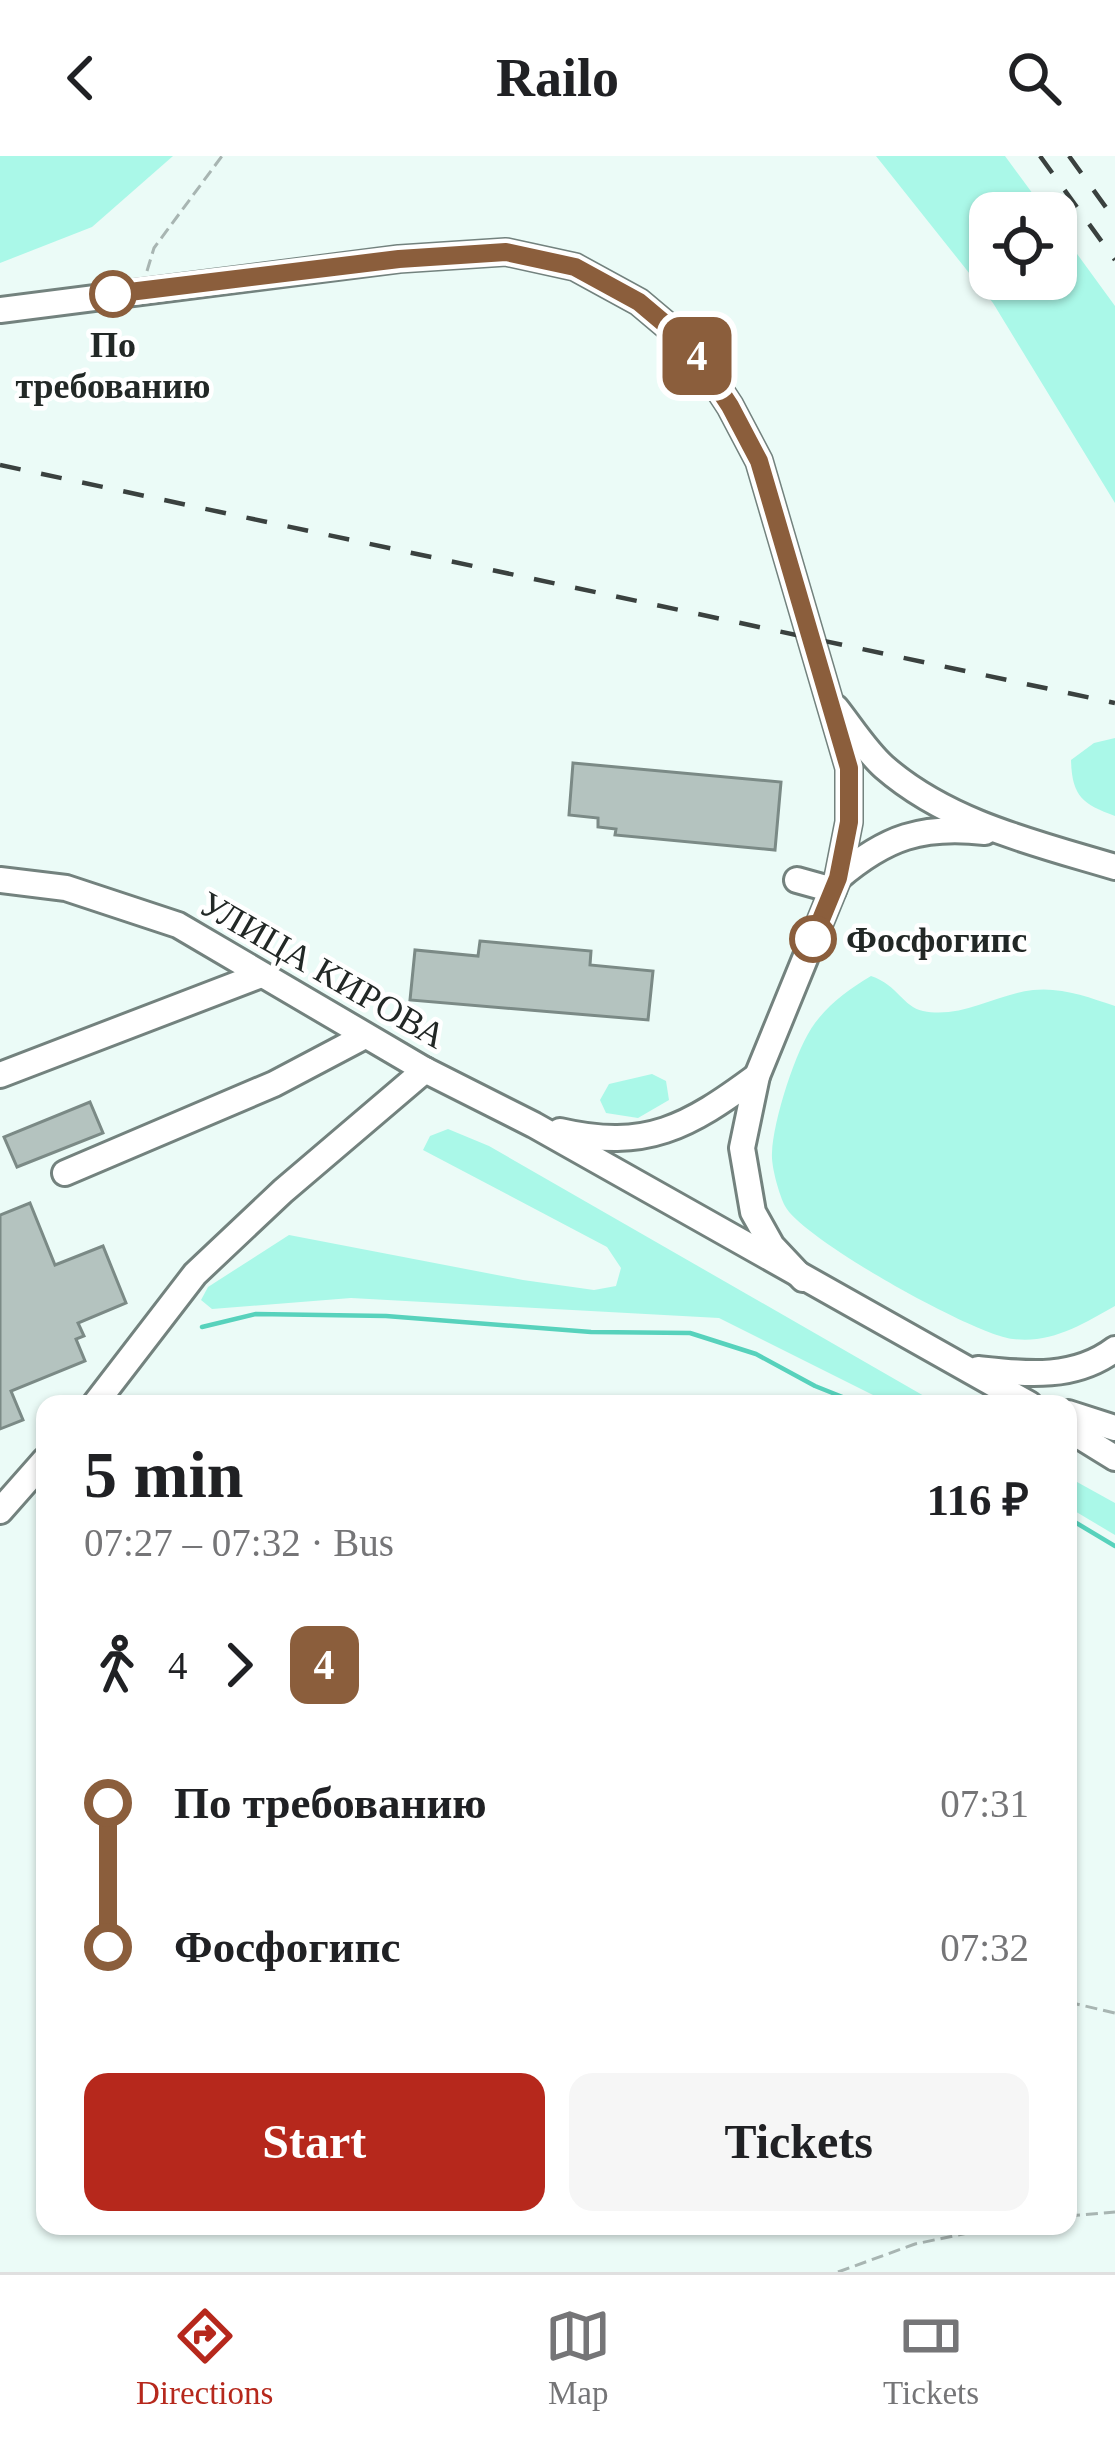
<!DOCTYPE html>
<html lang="en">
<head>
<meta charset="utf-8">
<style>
  :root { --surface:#fff; --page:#f6f6f6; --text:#202124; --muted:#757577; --line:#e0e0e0; --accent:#b6281c }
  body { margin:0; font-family:Georgia,serif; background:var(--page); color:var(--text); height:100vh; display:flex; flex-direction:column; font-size:45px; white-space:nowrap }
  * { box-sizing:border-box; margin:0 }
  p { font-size:39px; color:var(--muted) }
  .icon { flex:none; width:66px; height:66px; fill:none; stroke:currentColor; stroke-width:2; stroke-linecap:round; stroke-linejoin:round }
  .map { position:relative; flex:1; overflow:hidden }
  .panel { position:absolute; left:36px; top:1239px; width:1041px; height:840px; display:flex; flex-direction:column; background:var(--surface); border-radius:24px; box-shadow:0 3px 9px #0004 }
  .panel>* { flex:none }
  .badge { padding:0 24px; border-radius:18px; font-size:42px; line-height:78px }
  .tools { position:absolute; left:969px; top:36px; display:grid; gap:24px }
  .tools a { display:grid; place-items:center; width:108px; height:108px; border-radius:24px; background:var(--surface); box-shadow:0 3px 9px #0004; font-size:60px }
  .map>.badge { position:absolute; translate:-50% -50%; box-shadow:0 0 0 6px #fff }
  .legs { display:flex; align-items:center; gap:18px; height:132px; padding:0 48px; font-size:39px }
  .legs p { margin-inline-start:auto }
  .head { display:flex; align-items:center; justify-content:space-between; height:204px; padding:0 48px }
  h1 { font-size:66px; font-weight:800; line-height:90px }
  .primary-button { display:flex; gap:24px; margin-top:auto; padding:24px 48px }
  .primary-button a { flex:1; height:138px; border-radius:24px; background:var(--accent); color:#fff; font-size:48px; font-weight:800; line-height:138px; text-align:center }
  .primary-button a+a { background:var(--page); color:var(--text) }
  ul { padding:0 48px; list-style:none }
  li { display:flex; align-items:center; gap:42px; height:144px; font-size:45px }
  li i { display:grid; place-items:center; width:18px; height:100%; margin:0 15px; background:currentColor }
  li i::after { content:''; width:30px; height:30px; margin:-15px; border:9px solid; border-radius:50%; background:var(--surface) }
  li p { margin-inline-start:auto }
  li:first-child i { background:linear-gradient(#0000 50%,currentColor 0) }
  li:last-child i { background:linear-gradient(currentColor 50%,#0000 0) }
  header { display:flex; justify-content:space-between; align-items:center; height:156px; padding:0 48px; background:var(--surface); font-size:54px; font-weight:800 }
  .dock { display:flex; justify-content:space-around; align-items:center; height:168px; border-top:3px solid var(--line); background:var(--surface); font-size:33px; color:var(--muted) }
  .dock a { display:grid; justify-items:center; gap:6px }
  .dock .selected { color:var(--accent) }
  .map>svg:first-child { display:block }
  .green { fill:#aaf8e8 }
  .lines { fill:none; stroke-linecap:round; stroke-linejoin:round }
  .stream { stroke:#57d2bc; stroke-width:4.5 }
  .building { fill:#b4c3bf; stroke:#7b8a86; stroke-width:3 }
  .minor-casing { stroke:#73827e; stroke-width:30 }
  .path { stroke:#a8b5b2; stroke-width:3; stroke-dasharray:12 6; stroke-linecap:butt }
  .minor { stroke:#fff; stroke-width:24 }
  .rail { stroke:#3a413f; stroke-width:4.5; stroke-dasharray:21 21; stroke-linecap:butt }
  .line-1-casing { stroke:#fff; stroke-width:27 }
  .line-1 { stroke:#8b5e3c; stroke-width:18 }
  .stop-1-dot { fill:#fff; stroke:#8b5e3c; stroke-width:6 }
  .labels { text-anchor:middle; stroke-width:9; stroke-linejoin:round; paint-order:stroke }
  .stop-label { font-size:36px; font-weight:bold; fill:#222826; stroke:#fff }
  .street-label { font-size:36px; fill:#222826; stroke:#fff }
</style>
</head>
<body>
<header><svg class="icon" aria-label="back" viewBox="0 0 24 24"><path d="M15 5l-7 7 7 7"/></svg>Railo<svg class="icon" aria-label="search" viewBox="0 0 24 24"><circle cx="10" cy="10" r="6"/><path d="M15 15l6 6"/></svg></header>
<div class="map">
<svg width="1115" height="2116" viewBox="0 0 1115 2116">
  <rect width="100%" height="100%" fill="#ebfbf7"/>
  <g class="green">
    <polygon points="0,0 173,0 92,71 0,107"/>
    <polygon points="876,0 1005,0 1047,57 990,57 990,123 1056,123 1056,69 1115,150 1115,347 993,147"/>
    <path d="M1115 582V660C1082 648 1072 640 1071 604L1094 587Z"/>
    <path d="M871 820C898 829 903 851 923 855 961 863 997 838 1033 834 1062 831 1088 841 1115 850V1150C1083 1168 1051 1188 1013 1183 974 1179 802 1083 785 1050 779 1038 771 1010 772 997 773 965 796 892 815 867 830 847 849 833 871 820Z"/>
    <polygon points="652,918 666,925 669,944 638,962 606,957 600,944 609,928"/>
    <polygon points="448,973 489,990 938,1248 891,1248 719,1162 351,1142 212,1153 201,1144 208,1131 289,1079 523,1124 594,1134 616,1130 621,1112 607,1091 423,994 430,980"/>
    <polygon points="1068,1321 1115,1347 1115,1379 1068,1351"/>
  </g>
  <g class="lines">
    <g class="stream">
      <polyline points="202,1171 256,1158 386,1160 591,1176 690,1177 756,1198 815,1230 860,1248"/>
      <polyline points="1068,1362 1115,1390"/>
    </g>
  </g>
  <g class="building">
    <polygon points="573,607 781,626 775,694 615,679 616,673 598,671 598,662 569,659"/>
    <polygon points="480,785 591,795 590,809 653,815 648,864 410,844 415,794 478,800"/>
    <polygon points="90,946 103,977 17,1011 4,981"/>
    <polygon points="30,1047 55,1109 103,1090 126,1147 78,1167 84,1180 76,1183 85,1205 11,1235 23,1264 0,1273 0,1059"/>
  </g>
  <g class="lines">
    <g class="minor-casing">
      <g id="minor">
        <polyline points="0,154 399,103 506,96 575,111 639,146 690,189 730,250 759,305 849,612 849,666 838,722 757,920 742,992 753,1056 772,1090 803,1123"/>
        <path d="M836 552C851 571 866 595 884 611 948 667 1035 687 1115 711"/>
        <path d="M838 722C886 681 922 669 985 676"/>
        <polyline points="0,724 66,732 178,769 425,914 534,969 1029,1248"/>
        <polyline points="797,724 833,734"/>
        <polyline points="0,919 261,819"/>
        <path d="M560 975C646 995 688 971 757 920"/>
        <polyline points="65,1017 274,928 365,880"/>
        <path d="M978 1213C1026 1218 1074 1224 1115 1193"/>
        <polyline points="95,1248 195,1118 283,1035 425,914"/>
        <polyline points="1068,1257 1115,1272"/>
        <polyline points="1068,1273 1115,1302"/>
        <polyline points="0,1355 45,1304"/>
      </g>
    </g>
    <g class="path">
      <polyline points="147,115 154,92 222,0"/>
      <polyline points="1068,1846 1115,1857"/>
      <polyline points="1068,2060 1115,2056"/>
      <polyline points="838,2116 915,2088 1001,2070"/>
    </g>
    <use href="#minor" class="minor"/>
    <g class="rail">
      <polyline points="1040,0 1115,104"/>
      <polyline points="1069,0 1115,64"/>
      <polyline points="0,309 1115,547"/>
    </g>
  </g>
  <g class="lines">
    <g class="line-1-casing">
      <polyline id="line-1" points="113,138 399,103 506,96 575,111 639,146 690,189 730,250 759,305 849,612 849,666 838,722 813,783"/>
    </g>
    <use href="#line-1" class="line-1"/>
  </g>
  <g class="stop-1-dot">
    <circle cx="113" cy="138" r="21"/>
    <circle cx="813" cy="783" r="21"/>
  </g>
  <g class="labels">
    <g class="stop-label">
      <text x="113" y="201">По<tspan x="113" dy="41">требованию</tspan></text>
      <text x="846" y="796" text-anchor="start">Фосфогипс</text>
    </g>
    <g class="street-label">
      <text transform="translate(323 813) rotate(30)" y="13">УЛИЦА КИРОВА</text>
    </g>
  </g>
</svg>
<div class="tools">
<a><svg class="icon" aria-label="locate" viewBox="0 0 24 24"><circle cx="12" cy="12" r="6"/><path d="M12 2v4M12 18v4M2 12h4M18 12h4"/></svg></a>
</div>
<b class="badge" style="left:697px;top:200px;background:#8b5e3c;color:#fff">4</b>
<section class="panel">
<div class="head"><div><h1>5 min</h1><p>07:27 – 07:32 · Bus</p></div><b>116 ₽</b></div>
<div class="legs"><svg class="icon" aria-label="walk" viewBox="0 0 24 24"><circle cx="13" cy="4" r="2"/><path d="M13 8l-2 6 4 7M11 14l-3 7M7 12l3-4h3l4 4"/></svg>4<svg class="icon" aria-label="forward" viewBox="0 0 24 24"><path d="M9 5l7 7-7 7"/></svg><b class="badge" style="background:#8b5e3c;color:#fff">4</b></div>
<ul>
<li><i style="color:#8b5e3c"></i><b>По требованию</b><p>07:31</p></li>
<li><i style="color:#8b5e3c"></i><b>Фосфогипс</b><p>07:32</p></li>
</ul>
<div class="primary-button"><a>Start</a><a>Tickets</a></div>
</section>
</div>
<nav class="dock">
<a class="selected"><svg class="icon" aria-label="directions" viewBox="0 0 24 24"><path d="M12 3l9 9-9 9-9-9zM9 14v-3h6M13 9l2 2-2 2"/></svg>Directions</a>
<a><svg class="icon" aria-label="map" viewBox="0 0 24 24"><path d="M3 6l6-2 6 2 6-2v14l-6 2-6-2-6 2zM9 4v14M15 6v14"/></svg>Map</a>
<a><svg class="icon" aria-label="tickets" viewBox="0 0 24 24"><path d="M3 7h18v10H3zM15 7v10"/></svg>Tickets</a>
</nav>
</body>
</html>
